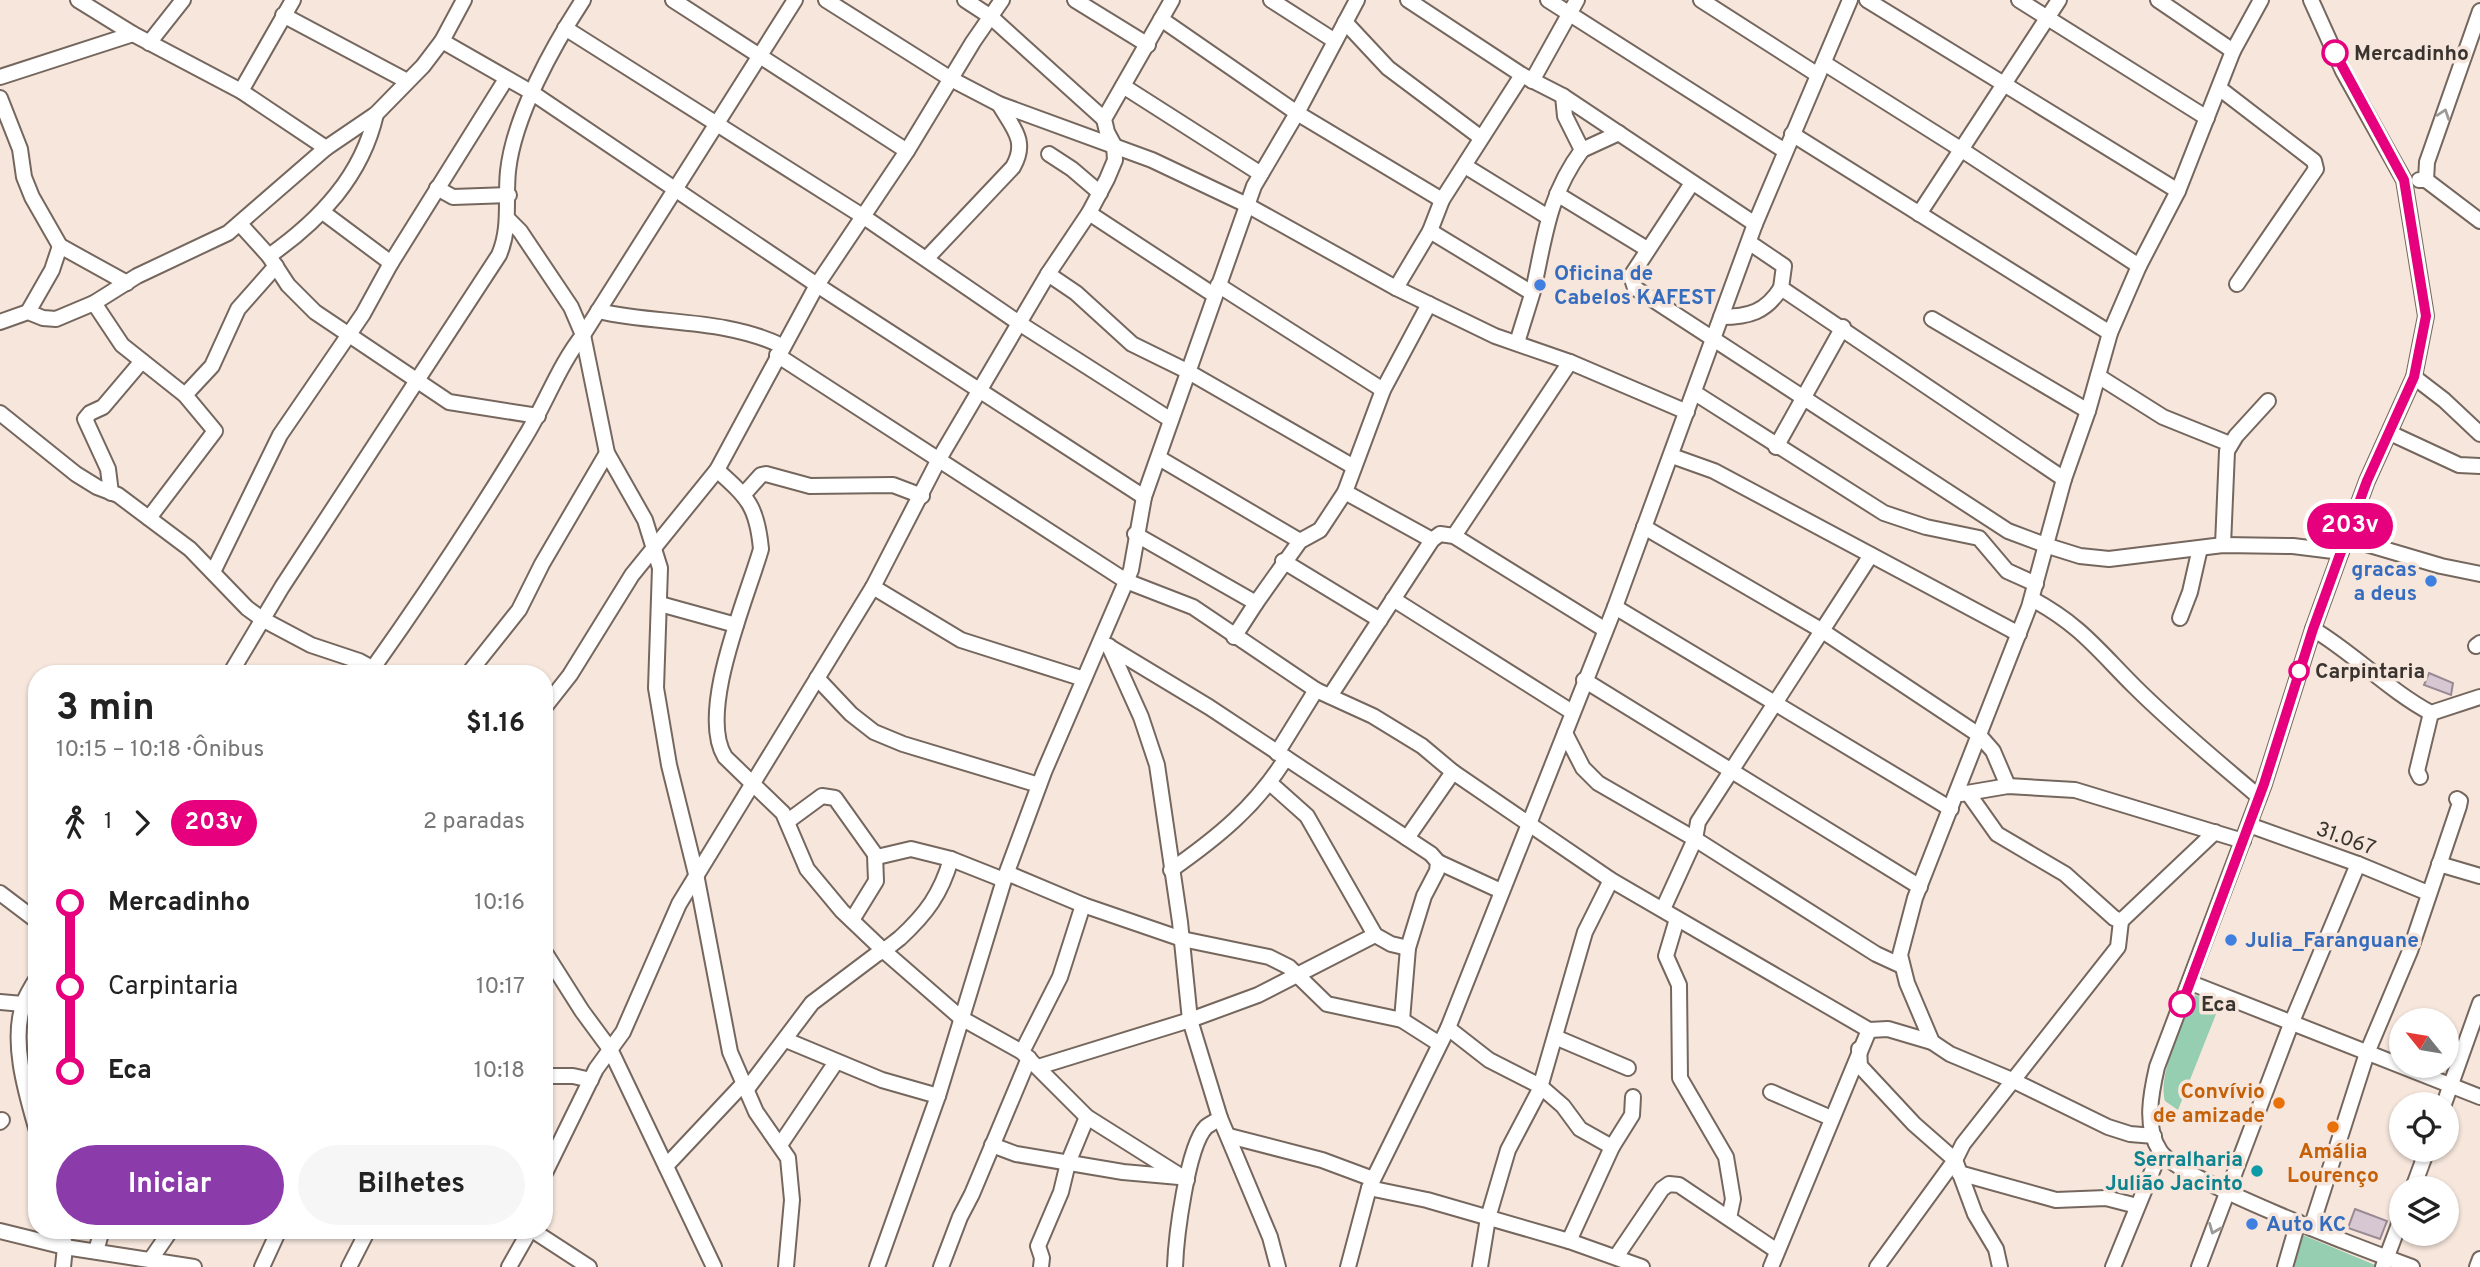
<!DOCTYPE html>
<html lang="pt">
<head>
<meta charset="utf-8">
<style>
  :root { --surface:#fff; --page:#f6f6f6; --text:#222; --muted:#767676; --accent:#8c3baa }
  body { margin:0; font-family:Overpass,sans-serif; background:var(--page); color:var(--text); height:100vh; display:flex; flex-direction:column; font-size:26px; white-space:nowrap }
  * { box-sizing:border-box; margin:0 }
  p { font-size:23px; color:var(--muted) }
  .icon { flex:none; width:38px; height:38px; fill:none; stroke:currentColor; stroke-width:2; stroke-linecap:round; stroke-linejoin:round }
  .map { position:relative; flex:1; overflow:hidden }
  .sheet { position:absolute; left:28px; top:665px; width:525px; height:574px; display:flex; flex-direction:column; background:var(--surface); border-radius:28px; box-shadow:0 2px 5px #0004 }
  .sheet>* { flex:none }
  .badge { padding:0 14px; border-radius:23px; font-size:24px; line-height:46px }
  .needle { width:46px; rotate:300deg }
  .tools { position:absolute; left:2389px; top:1008px; display:grid; gap:14px }
  .tools a { display:grid; place-items:center; width:70px; height:70px; border-radius:50%; background:var(--surface); box-shadow:0 2px 5px #0004; font-size:35px }
  .map>.badge { position:absolute; translate:-50% -50%; box-shadow:0 0 0 4px #fff }
  .legs { display:flex; align-items:center; gap:10px; height:77px; padding:0 28px; font-size:23px }
  .legs p { margin-inline-start:auto }
  .overview { display:flex; align-items:center; justify-content:space-between; height:119px; padding:0 28px }
  h1 { font-size:38px; font-weight:700; line-height:52px }
  .action { display:flex; gap:14px; margin-top:auto; padding:14px 28px }
  .action a { flex:1; height:80px; border-radius:42px; background:var(--accent); color:#fff; font-size:28px; font-weight:700; line-height:80px; text-align:center }
  .action a+a { background:var(--page); color:var(--text) }
  ul { padding:0 28px; list-style:none }
  li { display:flex; align-items:center; gap:24px; height:84px; font-size:26px }
  li i { display:grid; place-items:center; width:10px; height:100%; margin:0 9px; background:currentColor }
  li i::after { content:''; width:18px; height:18px; margin:-9px; border:5px solid; border-radius:50%; background:var(--surface) }
  li p { margin-inline-start:auto }
  li:first-child i { background:linear-gradient(#0000 50%,currentColor 0) }
  li:last-child i { background:linear-gradient(currentColor 50%,#0000 0) }
  .map>svg:first-child { display:block }
  .green { fill:#95ceb1 }
  .building { fill:#d6c7d2; stroke:#988993; stroke-width:2 }
  .lines { fill:none; stroke-linecap:round; stroke-linejoin:round }
  .minor-casing { stroke:#75675e; stroke-width:18 }
  .minor { stroke:#fff; stroke-width:14 }
  .oneway { stroke:#9c9a98 }
  .line-1-casing { stroke:#fff; stroke-width:16 }
  .line-1 { stroke:#e6007e; stroke-width:10 }
  .stop-1-dot { fill:#fff; stroke:#e6007e; stroke-width:3.5 }
  .shop-dot { fill:#3f7fe0; stroke:#f6e6db; stroke-width:2.5 }
  .food-dot { fill:#e8710a; stroke:#f6e6db; stroke-width:2.5 }
  .culture-dot { fill:#0f9aa8; stroke:#f6e6db; stroke-width:2.5 }
  .labels { text-anchor:middle; stroke-width:7; stroke-linejoin:round; paint-order:stroke }
  .stop-label { font-size:21px; font-weight:bold; fill:#3a3430; stroke:#f6e6db; text-anchor:start }
  .shop-label { font-size:21px; font-weight:bold; fill:#366cbe; stroke:#f6e6db; text-anchor:start }
  .street-label { font-size:21px; fill:#3a3430; stroke:#f6e6db }
  .food-label { font-size:21px; font-weight:bold; fill:#c56008; stroke:#f6e6db; text-anchor:end }
  .culture-label { font-size:21px; font-weight:bold; fill:#0d838f; stroke:#f6e6db; text-anchor:end }
</style>
</head>
<body>
<div class="map">
<svg width="2480" height="1267" viewBox="0 0 2480 1267">
  <rect width="100%" height="100%" fill="#f6e6db"/>
  <g class="green">
    <path d="M2195 995 2220 1004 2178 1110 2165 1101C2157 1075 2184 1021 2195 995Z"/>
    <polygon points="2298,1233 2380,1267 2288,1267"/>
  </g>
  <g class="building">
    <polygon points="2429,673 2453,683 2451,695 2424,685"/>
    <polygon points="2355,1209 2387,1221 2380,1239 2348,1228"/>
  </g>
  <g class="lines">
    <g class="minor-casing">
      <g id="minor">
        <polyline points="78,0 133,34 241,91 326,148"/>
        <polyline points="673,0 907,151"/>
        <polyline points="826,0 951,79 999,104 1152,160 1247,205 1396,288 1495,336 1570,362 1687,412"/>
        <polyline points="965,0 991,17 1104,119"/>
        <polyline points="1075,0 1148,45"/>
        <polyline points="1271,0 1335,41"/>
        <polyline points="1408,0 1522,75 1563,96 1755,224"/>
        <polyline points="1548,0 1785,151"/>
        <polyline points="1701,0 1818,75"/>
        <polyline points="1867,0 2178,191"/>
        <polyline points="2019,0 2207,118"/>
        <polyline points="2158,0 2233,51"/>
        <path d="M2311 0 2343 71 2404 180 2426 316 2414 377 2367 481 2346 538 2313 629 2264 784 2157 1067C2151 1093 2144 1127 2160 1151 2177 1179 2371 1252 2412 1267"/>
        <polyline points="283,15 407,81"/>
        <polyline points="1161,19 1297,113 1442,200"/>
        <polyline points="1345,22 1388,68 1480,137"/>
        <polyline points="565,28 864,217 1019,323 1171,420"/>
        <polyline points="442,41 531,92 817,285 1144,497"/>
        <polyline points="149,43 183,0"/>
        <polyline points="1824,63 1962,150 2139,266"/>
        <polyline points="0,77 133,34"/>
        <polyline points="1532,81 1577,0"/>
        <polyline points="1123,86 1261,174"/>
        <polyline points="2219,88 2314,161 2316,169 2237,284"/>
        <polyline points="241,91 293,0"/>
        <polyline points="0,98 20,149 24,177 32,197 60,246 127,283"/>
        <polyline points="1792,134 2110,333"/>
        <polyline points="1582,150 1619,133"/>
        <polyline points="1049,154 1072,169 1100,193"/>
        <polyline points="1465,166 1548,217"/>
        <polyline points="2419,180 2426,180 2480,221"/>
        <polyline points="2426,180 2427,162 2480,11"/>
        <polyline points="1692,183 1631,276 1635,288 2008,531 2048,546 2080,556 2109,559 2223,545 2293,546 2341,552"/>
        <polyline points="437,188 453,197 509,195"/>
        <polyline points="1557,194 1647,249"/>
        <polyline points="324,213 391,263"/>
        <polyline points="1089,213 1214,295"/>
        <polyline points="1919,214 2059,0"/>
        <polyline points="508,219 520,231 571,307 583,335 607,453 645,520 660,568 656,688 669,765 696,874 730,1052 756,1112 788,1158 792,1200 786,1267"/>
        <polyline points="240,224 269,256 288,285 315,312 449,402 538,416"/>
        <polyline points="1430,231 1532,293"/>
        <polyline points="1750,243 1784,266 1781,288 2064,479"/>
        <path d="M269 256C320 220 362 176 376 114"/>
        <path d="M927 258 1013 167C1028 141 1013 128 999 104"/>
        <polyline points="1048,274 1076,293 1132,344 1187,371 1354,467"/>
        <polyline points="1218,285 1383,390"/>
        <polyline points="1396,288 1430,231 1442,200 1522,75"/>
        <polyline points="94,303 122,345 185,395 215,431 149,518"/>
        <path d="M598 311C659 325 725 318 782 346"/>
        <polyline points="28,312 52,270 60,246"/>
        <path d="M1721 317C1749 317 1766 312 1781 288"/>
        <polyline points="1932,319 2088,411"/>
        <polyline points="0,322 28,312 43,318 56,319 94,303 137,276 228,233 326,148 376,114 423,66 442,41 464,0"/>
        <path d="M1517 343C1522 326 1528 308 1533 291 1545 237 1548 196 1582 150L1565 116 1563 96"/>
        <polyline points="777,355 1126,581 1193,607 1316,690 1373,716 1422,746 1453,772 1611,880 1869,1030 1888,1029 1932,1042"/>
        <polyline points="2098,376 2163,417 2230,444"/>
        <polyline points="2414,377 2444,400 2480,434"/>
        <polyline points="1695,393 1884,513 1926,527 1979,538 2007,571 2036,584"/>
        <polyline points="185,395 212,366 238,309 276,266"/>
        <polyline points="0,413 76,474 97,487 118,495 190,549 247,608 262,619 311,645 359,661 379,672"/>
        <polyline points="2390,433 2459,465 2480,466"/>
        <polyline points="1776,447 1843,327"/>
        <polyline points="1672,456 1714,471 2019,634"/>
        <polyline points="1159,458 1300,541"/>
        <path d="M717 470C748 498 757 506 761 549 747 598 697 712 725 757L783 813 807 869 842 911 884 951 961 1018 1022 1052 1087 1117 1187 1180"/>
        <polyline points="1345,492 1432,540"/>
        <polyline points="111,493 108,469 85,419 90,413 103,407 142,361"/>
        <polyline points="744,494 761,475 766,474 810,486 893,485 922,496"/>
        <polyline points="1644,527 1821,630 1979,735 1993,751 2008,786"/>
        <polyline points="1135,534 1256,603 1300,541 1320,530 1345,492 1383,390 1429,304"/>
        <polyline points="1454,536 1570,362"/>
        <polyline points="2346,538 2441,566 2480,574"/>
        <polyline points="2223,545 2227,451 2236,436 2268,401"/>
        <polyline points="1283,561 1380,620"/>
        <polyline points="213,572 280,435 363,314 391,263 506,79"/>
        <polyline points="873,587 961,640 1084,679"/>
        <polyline points="1393,599 1572,712"/>
        <path d="M2032 599C2080 625 2097 649 2134 686 2173 725 2217 761 2259 797"/>
        <polyline points="660,604 736,625"/>
        <polyline points="1615,607 1951,809"/>
        <polyline points="2180,618 2190,592 2200,548"/>
        <path d="M2313 629C2355 654 2388 690 2431 713L2480 697"/>
        <polyline points="1234,637 1256,603"/>
        <polyline points="1108,646 1209,707 1431,854 1438,862 1437,871 1424,896 1408,948 1402,1020"/>
        <polyline points="1109,646 1141,717 1157,765 1180,922 1190,1020 1220,1118 1270,1237 1278,1267"/>
        <polyline points="2476,646 2480,643"/>
        <path d="M373 668C427 592 477 516 525 437 546 403 559 365 583 335L795 0"/>
        <path d="M230 674 282 587 499 255C511 227 505 200 508 171 514 116 553 46 583 0"/>
        <polyline points="468,674 519,610 542,564 607,453"/>
        <polyline points="817,678 851,714 874,732 903,744 1039,785"/>
        <polyline points="1584,680 1920,887"/>
        <polyline points="1330,696 1432,540 1440,534 1454,536 1604,629"/>
        <polyline points="544,708 570,675 632,575 717,470 817,285 907,151 973,42 1002,0"/>
        <polyline points="1565,733 1583,768 1598,783 1695,839 1876,954 1902,966"/>
        <polyline points="1277,753 1316,690"/>
        <polyline points="2420,777 2417,771 2431,713"/>
        <polyline points="1270,783 1307,816 1375,935 1391,944 1408,948"/>
        <polyline points="1968,793 1997,834 2065,874 2114,918 2121,921 2215,832"/>
        <polyline points="1961,794 2008,786 2075,790 2243,841"/>
        <polyline points="788,821 822,796 835,798 877,857 911,849 951,859 1004,880"/>
        <polyline points="2249,825 2358,864 2428,893"/>
        <polyline points="1407,838 1453,772"/>
        <polyline points="1438,862 1501,891"/>
        <polyline points="2439,864 2480,876"/>
        <path d="M1171 870C1218 837 1255 807 1286 758"/>
        <polyline points="1007,873 1083,905 1182,939 1269,957 1289,967 1327,1004 1402,1020 1438,1043"/>
        <polyline points="0,893 37,921"/>
        <polyline points="1663,909 1695,839 1698,822 1871,555"/>
        <polyline points="1677,919 1666,956 1679,985 1680,1078 1726,1157 1733,1199 1729,1218"/>
        <polyline points="852,920 876,881 875,855"/>
        <polyline points="544,951 582,1011 610,1049 714,1267"/>
        <path d="M37 978C32 986 27 994 24 1002 10 1041 26 1093 37 1131"/>
        <polyline points="2191,983 2480,1097"/>
        <polyline points="0,1002 23,1004"/>
        <polyline points="1448,1028 1489,1060 1540,1086 1563,1106 1580,1129 1612,1147"/>
        <polyline points="1555,1037 1628,1068"/>
        <polyline points="786,1040 882,1080 938,1096"/>
        <polyline points="1859,1049 1860,1066 1914,1124 1955,1160 1975,1214 1996,1249 2000,1267"/>
        <polyline points="1022,1052 1060,977 1083,905"/>
        <polyline points="1038,1067 1190,1020 1258,995 1375,935"/>
        <polyline points="544,1076 573,1076 591,1080"/>
        <path d="M747 1089 812 1003 877 954C886 950 892 944 900 938 926 914 941 894 951 859"/>
        <polyline points="1771,1092 1831,1118"/>
        <polyline points="2444,1104 2480,1003"/>
        <polyline points="0,1122 2,1120"/>
        <polyline points="1229,1136 1322,1160 1373,1179"/>
        <polyline points="2154,1136 2130,1134 2108,1127 2012,1080 1950,1054 1932,1042 1907,983 1900,955 1915,898 2029,607 2064,479 2088,411 2110,333 2139,266 2178,191 2233,51 2261,0"/>
        <polyline points="780,1145 836,1062"/>
        <polyline points="992,1145 1016,1154 1123,1172 1179,1177"/>
        <polyline points="666,1166 744,1083"/>
        <polyline points="1959,1173 2056,1200 2106,1198 2137,1206"/>
        <polyline points="544,1175 596,1069 623,1032 679,904 873,587 939,459 1048,274 1089,213 1107,179 1115,160 1114,145 1107,132 1104,119 1172,0"/>
        <polyline points="1369,1188 1427,1200 1569,1241 1642,1267"/>
        <polyline points="2413,1188 2427,1150"/>
        <polyline points="2311,1228 2367,1053 2410,951 2459,806 2460,801 2457,799"/>
        <polyline points="62,1230 65,1247 63,1267"/>
        <polyline points="532,1230 589,1267"/>
        <polyline points="0,1231 65,1247 194,1267"/>
        <polyline points="1569,1241 1612,1147 1632,1115 1633,1097"/>
        <polyline points="96,1251 102,1230"/>
        <polyline points="1616,1257 1662,1189 1669,1184 1679,1185 1777,1251"/>
        <polyline points="151,1259 171,1230"/>
        <polyline points="262,1267 279,1230"/>
        <polyline points="349,1267 368,1230"/>
        <polyline points="509,1267 530,1230"/>
        <polyline points="877,1267 938,1096 1004,880 1044,772 1131,570 1144,497 1254,186 1297,113 1357,0"/>
        <polyline points="941,1267 960,1217 972,1194 1029,1058"/>
        <polyline points="1041,1267 1042,1258 1038,1246 1061,1192 1068,1163 1087,1117"/>
        <path d="M1175 1267C1176 1238 1187 1147 1206 1127 1210 1124 1216 1121 1220 1118"/>
        <polyline points="1348,1267 1369,1188 1448,1028 1615,607 1755,224 1850,0"/>
        <polyline points="1480,1267 1488,1218 1508,1150 1539,1091 1585,932 1611,880"/>
        <polyline points="1771,1267 1869,1030"/>
        <polyline points="1877,1267 1955,1160 1963,1144 2118,947 2121,921"/>
        <polyline points="2113,1267 2160,1152"/>
        <polyline points="2199,1267 2291,1024 2358,864"/>
        <polyline points="2285,1267 2298,1222"/>
        <polyline points="2383,1267 2401,1219"/>
        <polyline points="2477,1267 2480,1259"/>
      </g>
    </g>
    <use href="#minor" class="minor"/>
  </g>
  <defs><path id="oneway-chevron" d="M-2-3.5L2.5 0L-2 3.5" fill="none" stroke-width="1.6" stroke-linecap="round" stroke-linejoin="round" transform="scale(1.75)"/></defs>
  <g class="oneway">
    <use href="#oneway-chevron" transform="translate(2444 114) rotate(-71)"/>
    <use href="#oneway-chevron" transform="translate(2214 1229) rotate(112)"/>
  </g>
  <g class="lines">
    <g class="line-1-casing">
      <polyline id="line-1" points="2182,1004 2264,784 2313,629 2346,538 2367,481 2414,377 2426,316 2404,180 2335,53"/>
    </g>
    <use href="#line-1" class="line-1"/>
  </g>
  <g class="stop-1-dot">
    <circle cx="2335" cy="53" r="12"/>
    <circle cx="2299" cy="671" r="9"/>
    <circle cx="2182" cy="1004" r="12"/>
  </g>
  <g class="shop-dot">
    <circle cx="1540" cy="285" r="7"/>
    <circle cx="2431" cy="581" r="7"/>
    <circle cx="2231" cy="940" r="7"/>
    <circle cx="2252" cy="1224" r="7"/>
  </g>
  <g class="food-dot">
    <circle cx="2279" cy="1103" r="7"/>
    <circle cx="2333" cy="1127" r="7"/>
  </g>
  <circle class="culture-dot" cx="2257" cy="1171" r="7"/>
  <g class="labels">
    <g class="stop-label">
      <text x="2354" y="60">Mercadinho</text>
      <text x="2315" y="678">Carpintaria</text>
      <text x="2201" y="1011">Eca</text>
    </g>
    <g class="shop-label">
      <text x="1554" y="280">Oficina de<tspan x="1554" dy="24">Cabelos KAFEST</tspan></text>
      <text x="2417" y="576" text-anchor="end">gracas<tspan x="2417" dy="24">a deus</tspan></text>
      <text x="2245" y="947">Julia_Faranguane</text>
      <text x="2266" y="1231">Auto KC</text>
    </g>
    <g class="street-label">
      <text transform="translate(2346 838) rotate(20)" y="7">31.067</text>
    </g>
    <g class="food-label">
      <text x="2265" y="1098">Convívio<tspan x="2265" dy="24">de amizade</tspan></text>
      <text x="2333" y="1158" text-anchor="middle">Amália<tspan x="2333" dy="24">Lourenço</tspan></text>
    </g>
    <g class="culture-label">
      <text x="2243" y="1166">Serralharia<tspan x="2243" dy="24">Julião Jacinto</tspan></text>
    </g>
  </g>
</svg>
<div class="tools">
<a><svg class="needle" viewBox="-14 -14 28 28"><path d="M0-13l5 13h-10z" fill="#e53935"/><path d="M0 13l5-13h-10z" fill="#767676"/></svg></a>
<a><svg class="icon" aria-label="locate" viewBox="0 0 24 24"><circle cx="12" cy="12" r="6"/><path d="M12 2v4M12 18v4M2 12h4M18 12h4"/></svg></a>
<a><svg class="icon" aria-label="layers" viewBox="0 0 24 24"><path d="M12 4l9 5-9 5-9-5zM3 14l9 5 9-5"/></svg></a>
</div>
<b class="badge" style="left:2350px;top:526px;background:#e6007e;color:#fff">203v</b>
<section class="sheet">
<div class="overview"><div><h1>3 min</h1><p>10:15 – 10:18 · Ônibus</p></div><b>$1.16</b></div>
<div class="legs"><svg class="icon" aria-label="walk" viewBox="0 0 24 24"><circle cx="13" cy="4" r="2"/><path d="M13 8l-2 6 4 7M11 14l-3 7M7 12l3-4h3l4 4"/></svg>1<svg class="icon" aria-label="forward" viewBox="0 0 24 24"><path d="M9 5l7 7-7 7"/></svg><b class="badge" style="background:#e6007e;color:#fff">203v</b><p>2 paradas</p></div>
<ul>
<li><i style="color:#e6007e"></i><b>Mercadinho</b><p>10:16</p></li>
<li><i style="color:#e6007e"></i><span>Carpintaria</span><p>10:17</p></li>
<li><i style="color:#e6007e"></i><b>Eca</b><p>10:18</p></li>
</ul>
<div class="action"><a>Iniciar</a><a>Bilhetes</a></div>
</section>
</div>
</body>
</html>
